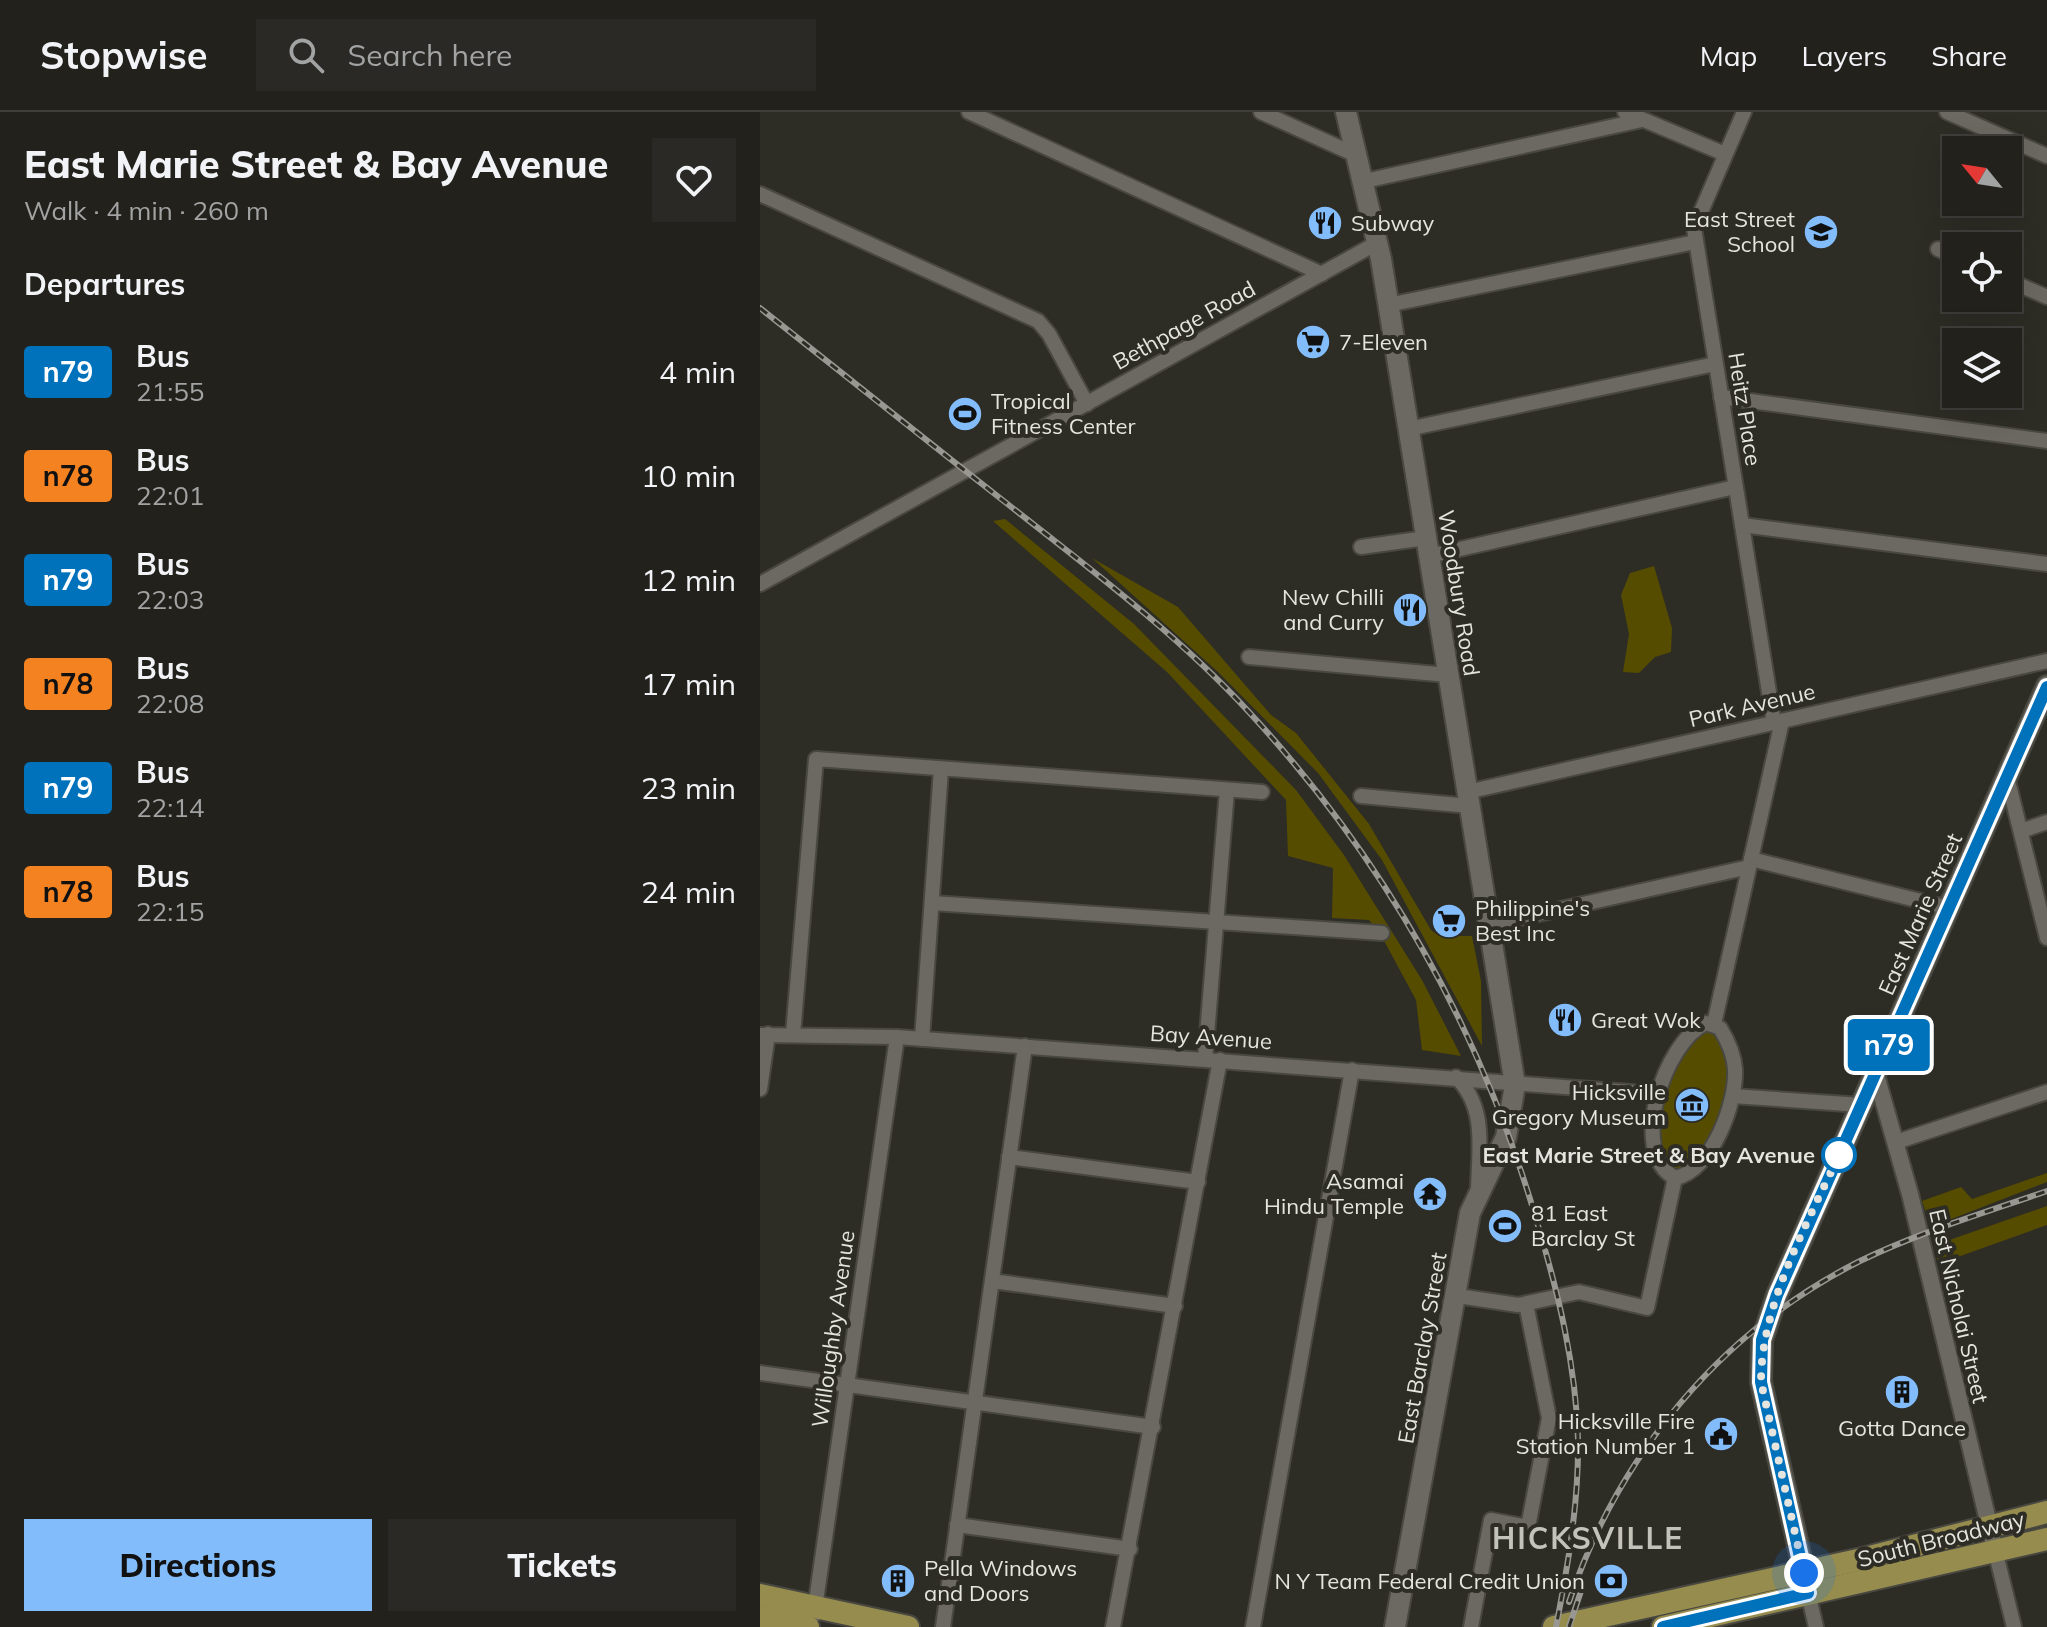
<!DOCTYPE html>
<html lang="en">
<head>
<meta charset="utf-8">
<style>
  :root { --surface:#22211c; --page:#2a2925; --text:#f1f3f6; --muted:#a2a3a3; --line:#3f3e3b; --accent:#82bcfa }
  body { margin:0; font-family:Mulish,sans-serif; background:var(--page); color:var(--text); height:100vh; display:flex; flex-direction:column; font-size:30px; white-space:nowrap }
  * { box-sizing:border-box; margin:0 }
  p { font-size:26px; color:var(--muted) }
  .icon { flex:none; width:44px; height:44px; fill:none; stroke:currentColor; stroke-width:2; stroke-linecap:round; stroke-linejoin:round }
  .map { position:relative; flex:1; overflow:hidden }
  .drawer { display:flex; flex-direction:column; background:var(--surface); width:760px }
  .drawer>* { flex:none }
  .badge { padding:0 16px; border-radius:6px; font-size:28px; line-height:52px }
  .needle { width:52px; rotate:300deg }
  .fabs { position:absolute; left:1182px; top:24px; display:grid; gap:16px }
  .fabs a { display:grid; place-items:center; width:80px; height:80px; border-radius:0px; background:var(--surface); box-shadow:0 8px 32px #0002,0 0 0 2px var(--line); font-size:40px }
  .you { position:absolute; width:40px; height:40px; margin:-20px; border:6px solid #fff; border-radius:50%; background:#1a73e8; box-shadow:0 0 0 12px #1a73e833 }
  .map>.badge { position:absolute; translate:-50% -50%; box-shadow:0 0 0 4px #fff }
  h2 { padding:0 24px; font-size:30px; line-height:72px }
  .round { display:grid; place-items:center; flex:none; width:84px; height:84px; border-radius:0px; background:var(--page) }
  .overview { display:flex; align-items:center; justify-content:space-between; height:136px; padding:0 24px }
  h1 { font-size:38px; font-weight:800; line-height:60px }
  .action { display:flex; gap:16px; margin-top:auto; padding:16px 24px }
  .action a { flex:1; height:92px; border-radius:0px; background:var(--accent); color:#111; font-size:32px; font-weight:800; line-height:92px; text-align:center }
  .action a+a { background:var(--page); color:var(--text) }
  ul { padding:0; list-style:none }
  li { display:flex; align-items:center; gap:24px; height:104px; padding:0 24px }
  li div { flex:1 }
  li b { display:block; font-size:30px }
  li em { font-style:normal }
  li .badge { min-width:88px; font-weight:700; text-align:center }
  header { display:flex; align-items:center; gap:48px; box-sizing:border-box; height:112px; padding:0 40px; background:var(--surface); border-bottom:2px solid var(--line) }
  header strong { font-size:38px }
  nav { display:flex; gap:44px; margin-inline-start:auto; font-size:28px }
  .search { width:560px; height:72px; background:var(--page); display:flex; align-items:center; gap:20px; box-sizing:border-box; padding:0 28px; border-radius:0px; color:var(--muted); font-size:30px }
  main { display:flex; flex:1; min-height:0 }
  .map>svg:first-child { display:block }
  .green { fill:#564c00 }
  .lines { fill:none; stroke-linecap:round; stroke-linejoin:round }
  .minor-casing { stroke:#484740; stroke-width:18 }
  .tertiary-casing { stroke:#484740; stroke-width:20 }
  .secondary-casing { stroke:#484740; stroke-width:24 }
  .primary-casing { stroke:#484740; stroke-width:26 }
  .minor { stroke:#6b6961; stroke-width:14 }
  .tertiary { stroke:#6b6961; stroke-width:16 }
  .secondary { stroke:#6b6961; stroke-width:20 }
  .primary { stroke:#958c4e; stroke-width:22 }
  .rail-casing { stroke:#989792; stroke-width:6 }
  .rail { stroke:#2d2c25; stroke-width:3; stroke-dasharray:9; stroke-linecap:butt }
  .line-casing { stroke:#fff; stroke-width:18 }
  .line { stroke:#0072bc; stroke-width:12 }
  .walk { stroke:#e5e4df; stroke-width:8; stroke-dasharray:0 14.4 }
  .stop-dot { fill:#fff; stroke:#0072bc; stroke-width:4 }
  .labels { text-anchor:middle; stroke-width:8; stroke-linejoin:round; paint-order:stroke }
  .poi-label { font-size:22px; fill:#e5e4df; stroke:#2d2c25; text-anchor:start }
  .street-label { font-size:22px; fill:#e5e4df; stroke:#2d2c25 }
  .stop-label { font-size:22px; font-weight:bold; fill:#e5e4df; stroke:#2d2c25; text-anchor:end }
  .district-label { font-size:30px; font-weight:bold; letter-spacing:2px; fill:#c4c3ba; stroke:#2d2c25 }
</style>
</head>
<body>
<header>
<strong>Stopwise</strong>
<div class="search"><svg class="icon" aria-label="search" viewBox="0 0 24 24"><circle cx="10" cy="10" r="6"/><path d="M15 15l6 6"/></svg>Search here</div>
<nav><a>Map</a><a>Layers</a><a>Share</a></nav>
</header>
<main>
<section class="drawer">
<div class="overview"><div><h1>East Marie Street &amp; Bay Avenue</h1><p>Walk · 4 min · 260 m</p></div><a class="round"><svg class="icon" aria-label="heart" viewBox="0 0 24 24"><path d="M12 20l-8-8c-3-5 5-10 8-4 3-6 11-1 8 4z"/></svg></a></div>
<h2>Departures</h2>
<ul>
<li><span class="badge" style="background:#0072bc;color:#fff">n79</span><div><b>Bus</b><p>21:55</p></div><em>4 min</em></li>
<li><span class="badge" style="background:#f58220;color:#111">n78</span><div><b>Bus</b><p>22:01</p></div><em>10 min</em></li>
<li><span class="badge" style="background:#0072bc;color:#fff">n79</span><div><b>Bus</b><p>22:03</p></div><em>12 min</em></li>
<li><span class="badge" style="background:#f58220;color:#111">n78</span><div><b>Bus</b><p>22:08</p></div><em>17 min</em></li>
<li><span class="badge" style="background:#0072bc;color:#fff">n79</span><div><b>Bus</b><p>22:14</p></div><em>23 min</em></li>
<li><span class="badge" style="background:#f58220;color:#111">n78</span><div><b>Bus</b><p>22:15</p></div><em>24 min</em></li>
</ul>
<div class="action"><a>Directions</a><a>Tickets</a></div>
</section>
<div class="map">
<svg width="1287" height="1515" viewBox="0 0 1287 1515">
  <rect width="100%" height="100%" fill="#2d2c25"/>
  <g class="green">
    <polygon points="245,407 374,512 536,678 584,743 662,868 701,944 662,938 656,888 622,825 609,808 572,806 573,756 528,744 526,688 407,560 233,409"/>
    <polygon points="332,446 418,495 511,603 536,621 609,712 671,818 679,824 712,824 721,869 722,934 622,748 558,661 458,560"/>
    <polygon points="894,454 912,516 911,540 895,545 879,561 863,560 869,522 861,483 870,461"/>
    <polygon points="953,913 973,958 959,1018 922,1063 907,1056 901,1042 897,992 921,933"/>
    <polygon points="1287,1061 1287,1070 1171,1115 1162,1089 1201,1075 1212,1087"/>
    <polygon points="1287,1094 1287,1113 1178,1152 1175,1133"/>
  </g>
  <g class="lines">
    <g class="minor-casing">
      <g id="minor">
        <polyline points="209,0 562,162"/>
        <polyline points="501,0 596,43"/>
        <polyline points="865,0 965,42"/>
        <polyline points="984,0 934,116 1014,611"/>
        <polyline points="1187,0 1287,44"/>
        <polyline points="600,70 882,8"/>
        <polyline points="0,82 278,209 289,222 327,292"/>
        <polyline points="1178,137 1196,145"/>
        <polyline points="1248,168 1287,185"/>
        <polyline points="628,193 935,130"/>
        <polyline points="961,285 1287,329"/>
        <polyline points="648,317 955,252"/>
        <polyline points="982,413 1287,452"/>
        <polyline points="601,435 666,426"/>
        <polyline points="669,444 975,375"/>
        <polyline points="0,472 617,131"/>
        <polyline points="489,545 688,563"/>
        <polyline points="1247,665 1287,826"/>
        <polyline points="707,680 1287,549"/>
        <polyline points="601,684 710,694"/>
        <polyline points="1261,719 1287,710"/>
        <polyline points="991,747 1189,796"/>
        <polyline points="172,791 622,821"/>
        <polyline points="729,813 989,755"/>
        <path d="M946 911 960 916C968 929 974 942 975 957 977 990 952 1059 915 1066 867 1040 905 929 946 911Z"/>
        <polyline points="954,912 1022,609"/>
        <polyline points="0,923 137,925 898,982"/>
        <polyline points="33,923 56,647 502,680"/>
        <polyline points="162,927 181,657"/>
        <polyline points="445,947 467,678"/>
        <path d="M696 965C727 995 719 1037 718 1077"/>
        <polyline points="0,977 8,922"/>
        <polyline points="973,984 1101,993"/>
        <polyline points="1136,1030 1287,980"/>
        <polyline points="249,1045 438,1070"/>
        <polyline points="232,1169 415,1194"/>
        <polyline points="698,1184 758,1193 819,1180 887,1196 915,1066"/>
        <polyline points="0,1261 393,1315"/>
        <polyline points="197,1413 370,1437"/>
        <polyline points="1235,1438 1254,1515"/>
        <polyline points="1048,1481 1056,1515"/>
        <polyline points="54,1503 137,925"/>
        <polyline points="183,1515 265,934"/>
        <polyline points="353,1515 460,948"/>
        <polyline points="493,1515 592,958"/>
        <polyline points="711,1515 731,1408 768,1415 789,1306 766,1192"/>
      </g>
    </g>
    <g class="tertiary-casing">
      <polyline id="tertiary" points="1116,963 1150,1082 1235,1438"/>
    </g>
    <g class="secondary-casing">
      <g id="secondary">
        <polyline points="586,0 621,147 755,973 746,1025 710,1101 635,1515"/>
        <polyline points="1047,1473 1001,1270 1002,1228 1017,1183 1287,574"/>
      </g>
    </g>
    <g class="primary-casing">
      <g id="primary">
        <polyline points="0,1483 148,1515"/>
        <polyline points="0,1505 48,1515"/>
        <polyline points="794,1515 1098,1448 1287,1400"/>
        <polyline points="903,1515 1287,1427"/>
      </g>
    </g>
    <use href="#minor" class="minor"/>
    <use href="#tertiary" class="tertiary"/>
    <use href="#secondary" class="secondary"/>
    <use href="#primary" class="primary"/>
    <g class="rail-casing">
      <g id="rail">
        <path d="M0 196C82 261 163 326 245 390 329 456 416 521 488 599 624 746 721 918 777 1110 798 1180 816 1253 818 1327 819 1390 808 1453 796 1515"/>
        <path d="M809 1490C858 1343 961 1219 1100 1149 1160 1120 1224 1101 1287 1079"/>
        <polyline points="809,1515 821,1479"/>
      </g>
    </g>
    <use href="#rail" class="rail"/>
  </g>
  <g class="lines">
    <g class="line-casing">
      <polyline id="line" points="903,1515 1048,1481 1001,1270 1002,1228 1017,1183 1287,575"/>
    </g>
    <use href="#line" class="line"/>
    <path class="walk" d="M1044 1461 1001 1270C1001 1193 1047 1112 1079 1043"/>
  </g>
  <defs>
    <g id="restaurant-disc" transform="scale(1.8)"><circle r="9.5" fill="#82bcfa" stroke="#2d2c25"/><path d="M-5-6h1v4h1v-4h1v4h1v-4h1v5L-1.5 .5V6h-2V.5L-5-1ZM5-6V6H3V1.5H1.5Q1.5-4 5-6Z" fill="#111"/></g>
    <g id="school-disc" transform="scale(1.8)"><circle r="9.5" fill="#82bcfa" stroke="#2d2c25"/><path d="M0-5L7-2L0 1L-7-2ZM-4 1L0 2.5L4 1V4Q0 6-4 4Z" fill="#111"/></g>
    <g id="supermarket-disc" transform="scale(1.8)"><circle r="9.5" fill="#82bcfa" stroke="#2d2c25"/><path d="M-6-5.5h2.5l.6 2H6L4.5 2H-2.5L-4.4-4H-6ZM-1.5 3.2a1.3 1.3 0 1 0 .1 0ZM3 3.2a1.3 1.3 0 1 0 .1 0Z" fill="#111"/></g>
    <g id="stadium-disc" transform="scale(1.8)"><circle r="9.5" fill="#82bcfa" stroke="#2d2c25"/><path d="M0-5a6.5 5 0 1 0 0 10a6.5 5 0 1 0 0-10ZM-3.5-1.8h7v3.6h-7Z" fill="#111"/></g>
    <g id="museum-disc" transform="scale(1.8)"><circle r="9.5" fill="#82bcfa" stroke="#2d2c25"/><path d="M0-6L6-3V-2H-6V-3ZM-5-1h2V3h-2ZM-1-1h2V3h-2ZM3-1h2V3H3ZM-6 4H6V6H-6Z" fill="#111"/></g>
    <g id="temple-disc" transform="scale(1.8)"><circle r="9.5" fill="#82bcfa" stroke="#2d2c25"/><path d="M0-6L5-2H3V0L6.5 2.5H4V6H1.5V3h-3V6H-4V2.5H-6.5L-3 0V-2H-5Z" fill="#111"/></g>
    <g id="building-disc" transform="scale(1.8)"><circle r="9.5" fill="#82bcfa" stroke="#2d2c25"/><path d="M-4-6H4V6H1V3H-1V6H-4ZM-2.5-4.3h1.7v1.8h-1.7ZM.8-4.3h1.7v1.8H.8ZM-2.5-1h1.7V.8h-1.7ZM.8-1h1.7V.8H.8Z" fill="#111"/></g>
    <g id="civic-disc" transform="scale(1.8)"><circle r="9.5" fill="#82bcfa" stroke="#2d2c25"/><path d="M-.6-6.5H3V-4.5H.6V-3L4-1V1h2V6H-6V1h2V-1L-.6-3ZM-1.2 2.5V6h2.4V2.5Z" fill="#111"/></g>
    <g id="bank-disc" transform="scale(1.8)"><circle r="9.5" fill="#82bcfa" stroke="#2d2c25"/><path d="M-6-4H6V4H-6ZM0-2.3a2.3 2.3 0 1 0 0 4.6a2.3 2.3 0 1 0 0-4.6Z" fill="#111"/></g>
  </defs>
  <g fill-rule="evenodd">
    <use href="#restaurant-disc" x="565" y="111"/>
    <use href="#school-disc" x="1061" y="120"/>
    <use href="#supermarket-disc" x="553" y="230"/>
    <use href="#stadium-disc" x="205" y="302"/>
    <use href="#restaurant-disc" x="650" y="498"/>
    <use href="#supermarket-disc" x="689" y="809"/>
    <use href="#restaurant-disc" x="805" y="908"/>
    <use href="#museum-disc" x="932" y="993"/>
    <use href="#temple-disc" x="670" y="1082"/>
    <use href="#stadium-disc" x="745" y="1114"/>
    <use href="#building-disc" x="1142" y="1280"/>
    <use href="#civic-disc" x="961" y="1322"/>
    <use href="#building-disc" x="138" y="1469"/>
    <use href="#bank-disc" x="851" y="1469"/>
  </g>
  <circle class="stop-dot" cx="1079" cy="1043" r="16"/>
  <g class="labels">
    <g class="poi-label">
      <text x="1035" y="115" text-anchor="end">East Street<tspan x="1035" dy="25">School</tspan></text>
      <text x="591" y="119">Subway</text>
      <text x="579" y="238">7-Eleven</text>
      <text x="231" y="297">Tropical<tspan x="231" dy="25">Fitness Center</tspan></text>
      <text x="624" y="493" text-anchor="end">New Chilli<tspan x="624" dy="25">and Curry</tspan></text>
      <text x="715" y="804">Philippine's<tspan x="715" dy="25">Best Inc</tspan></text>
      <text x="831" y="916">Great Wok</text>
      <text x="906" y="988" text-anchor="end">Hicksville<tspan x="906" dy="25">Gregory Museum</tspan></text>
      <text x="644" y="1077" text-anchor="end">Asamai<tspan x="644" dy="25">Hindu Temple</tspan></text>
      <text x="771" y="1109">81 East<tspan x="771" dy="25">Barclay St</tspan></text>
      <text x="935" y="1317" text-anchor="end">Hicksville Fire<tspan x="935" dy="25">Station Number 1</tspan></text>
      <text x="1142" y="1324" text-anchor="middle">Gotta Dance</text>
      <text x="164" y="1464">Pella Windows<tspan x="164" dy="25">and Doors</tspan></text>
      <text x="825" y="1477" text-anchor="end">N Y Team Federal Credit Union</text>
    </g>
    <g class="street-label">
      <text transform="translate(424 213) rotate(-29)" y="8">Bethpage Road</text>
      <text transform="translate(985 297) rotate(81)" y="8">Heitz Place</text>
      <text transform="translate(699 481) rotate(81)" y="8">Woodbury Road</text>
      <text transform="translate(992 593) rotate(-13)" y="8">Park Avenue</text>
      <text transform="translate(1160 802) rotate(-66)" y="8">East Marie Street</text>
      <text transform="translate(451 925) rotate(4)" y="8">Bay Avenue</text>
      <text transform="translate(1199 1194) rotate(77)" y="8">East Nicholai Street</text>
      <text transform="translate(73 1217) rotate(-82)" y="8">Willoughby Avenue</text>
      <text transform="translate(662 1236) rotate(-80)" y="8">East Barclay Street</text>
      <text transform="translate(1181 1427) rotate(-14)" y="8">South Broadway</text>
    </g>
    <g class="stop-label">
      <text x="1055" y="1051">East Marie Street &amp; Bay Avenue</text>
    </g>
    <g class="district-label">
      <text x="828" y="1437">HICKSVILLE</text>
    </g>
  </g>
</svg>
<div class="fabs">
<a><svg class="needle" viewBox="-14 -14 28 28"><path d="M0-13l5 13h-10z" fill="#e53935"/><path d="M0 13l5-13h-10z" fill="#a2a3a3"/></svg></a>
<a><svg class="icon" aria-label="locate" viewBox="0 0 24 24"><circle cx="12" cy="12" r="6"/><path d="M12 2v4M12 18v4M2 12h4M18 12h4"/></svg></a>
<a><svg class="icon" aria-label="layers" viewBox="0 0 24 24"><path d="M12 4l9 5-9 5-9-5zM3 14l9 5 9-5"/></svg></a>
</div>
<div class="you" style="left:1044px;top:1461px"></div>
<b class="badge" style="left:1129px;top:933px;background:#0072bc;color:#fff">n79</b>
</div>
</main>
</body>
</html>
